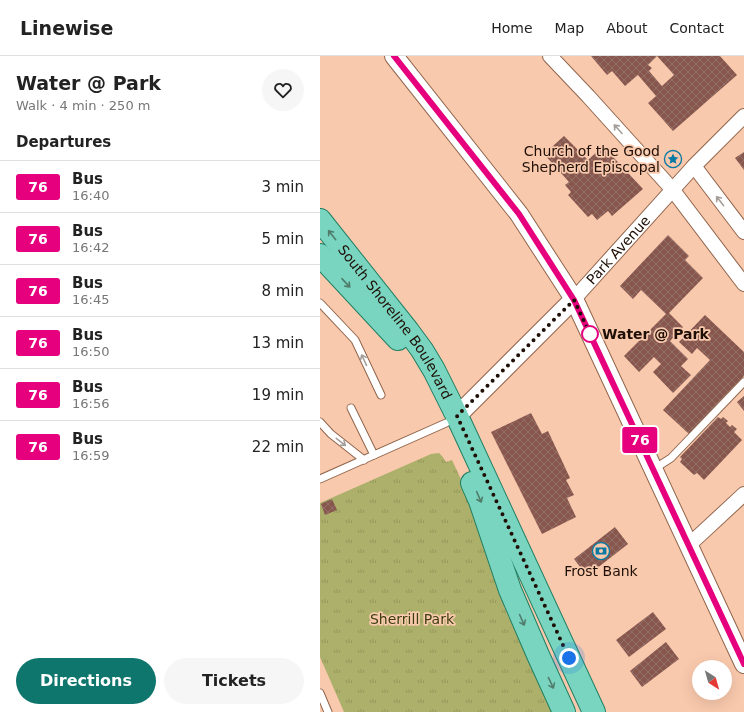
<!DOCTYPE html>
<html lang="en">
<head>
<meta charset="utf-8">
<style>
  :root { --surface:#fff; --page:#f6f6f6; --text:#222; --muted:#767676; --line:#e0e0e0; --accent:#0f766e }
  body { margin:0; font-family:"DejaVu Sans",sans-serif; background:var(--page); color:var(--text); height:100vh; display:flex; flex-direction:column; font-size:15px; white-space:nowrap }
  * { box-sizing:border-box; margin:0 }
  p { font-size:13px; color:var(--muted) }
  .icon { flex:none; width:22px; height:22px; fill:none; stroke:currentColor; stroke-width:2; stroke-linecap:round; stroke-linejoin:round }
  .map { position:relative; flex:1; overflow:hidden }
  .panel { display:flex; flex-direction:column; background:var(--surface); width:320px }
  .panel>* { flex:none }
  .badge { padding:0 8px; border-radius:3px; font-size:14px; line-height:26px }
  .needle { width:26px; rotate:143deg }
  .controls { position:absolute; left:372px; top:604px; display:grid; gap:8px }
  .controls a { display:grid; place-items:center; width:40px; height:40px; border-radius:50%; background:var(--surface); box-shadow:0 4px 16px #0002; font-size:20px }
  .you { position:absolute; width:20px; height:20px; margin:-10px; border:3px solid #fff; border-radius:50%; background:#1a73e8; box-shadow:0 0 0 6px #1a73e833 }
  .map>.badge { position:absolute; translate:-50% -50%; box-shadow:0 0 0 2px #fff }
  h2 { padding:0 16px; font-size:15px; line-height:36px }
  .round { display:grid; place-items:center; flex:none; width:42px; height:42px; border-radius:21px; background:var(--page) }
  .headline { display:flex; align-items:center; justify-content:space-between; height:68px; padding:0 16px }
  h1 { font-size:19px; font-weight:600; line-height:30px }
  .action { display:flex; gap:8px; margin-top:auto; padding:8px 16px }
  .action a { flex:1; height:46px; border-radius:24px; background:var(--accent); color:#fff; font-size:16px; font-weight:600; line-height:46px; text-align:center }
  .action a+a { background:var(--page); color:var(--text) }
  ul { padding:0; list-style:none }
  li { display:flex; align-items:center; gap:12px; height:52px; padding:0 16px; border-top:1px solid var(--line) }
  li div { flex:1 }
  li b { display:block; font-size:15px }
  li em { font-style:normal }
  li .badge { min-width:44px; font-weight:700; text-align:center }
  header { display:flex; align-items:center; gap:24px; box-sizing:border-box; height:56px; padding:0 20px; background:var(--surface); border-bottom:1px solid var(--line) }
  header strong { font-size:19px }
  nav { display:flex; gap:22px; margin-inline-start:auto; font-size:14px }
  main { display:flex; flex:1; min-height:0 }
  .map>svg:first-child { display:block }
  .park { fill:url(#park-tufts) }
  .building { fill:url(#building-cross-hatch); fill-rule:evenodd }
  .lines { fill:none; stroke-linecap:round; stroke-linejoin:round }
  .service-casing { stroke:#90654c; stroke-width:9 }
  .minor-casing { stroke:#90654c; stroke-width:16 }
  .tertiary-casing { stroke:#90654c; stroke-width:20 }
  .primary-casing { stroke:#207e62; stroke-width:24 }
  .service { stroke:#fff; stroke-width:7 }
  .minor { stroke:#fff; stroke-width:14 }
  .tertiary { stroke:#fff; stroke-width:18 }
  .primary { stroke:#79d5bf; stroke-width:22 }
  .oneway { stroke:#a59f9b }
  .oneway2 { stroke:#507c6c }
  .line-casing { stroke:#fff; stroke-width:9 }
  .line { stroke:#e6007e; stroke-width:6 }
  .walk { stroke:#1f0f06; stroke-width:4; stroke-dasharray:0 7.2 }
  .stop-dot { fill:#fff; stroke:#e6007e; stroke-width:2 }
  .labels { text-anchor:middle; stroke-width:3.5; stroke-linejoin:round; paint-order:stroke }
  .poi-label { font-size:14px; fill:#1f0f06; stroke:#f9c9ad; text-anchor:end }
  .street-label { font-size:14px; fill:#1f0f06; stroke:#f9c9ad }
  .stop-label { font-size:14px; font-weight:bold; fill:#1f0f06; stroke:#f9c9ad; text-anchor:start }
  .park-label { font-size:14px; fill:#3b3c10; stroke:#f9c9ad }
</style>
</head>
<body>
<header>
<strong>Linewise</strong>
<nav><a>Home</a><a>Map</a><a>About</a><a>Contact</a></nav>
</header>
<main>
<section class="panel">
<div class="headline"><div><h1>Water @ Park</h1><p>Walk · 4 min · 250 m</p></div><a class="round"><svg class="icon" aria-label="heart" viewBox="0 0 24 24"><path d="M12 20l-8-8c-3-5 5-10 8-4 3-6 11-1 8 4z"/></svg></a></div>
<h2>Departures</h2>
<ul>
<li><span class="badge" style="background:#e6007e;color:#fff">76</span><div><b>Bus</b><p>16:40</p></div><em>3 min</em></li>
<li><span class="badge" style="background:#e6007e;color:#fff">76</span><div><b>Bus</b><p>16:42</p></div><em>5 min</em></li>
<li><span class="badge" style="background:#e6007e;color:#fff">76</span><div><b>Bus</b><p>16:45</p></div><em>8 min</em></li>
<li><span class="badge" style="background:#e6007e;color:#fff">76</span><div><b>Bus</b><p>16:50</p></div><em>13 min</em></li>
<li><span class="badge" style="background:#e6007e;color:#fff">76</span><div><b>Bus</b><p>16:56</p></div><em>19 min</em></li>
<li><span class="badge" style="background:#e6007e;color:#fff">76</span><div><b>Bus</b><p>16:59</p></div><em>22 min</em></li>
</ul>
<div class="action"><a>Directions</a><a>Tickets</a></div>
</section>
<div class="map">
<svg width="424" height="656" viewBox="0 0 424 656">
  <defs>
    <pattern id="park-tufts" width="24" height="20" patternUnits="userSpaceOnUse"><rect width="24" height="20" fill="#acb06a"/><path d="M3 7l-1-3M5 7V3M7 7l1-3M15 17l-1-3M17 17v-4M19 17l1-3" fill="none" stroke="#94965a"/></pattern>
    <pattern id="building-cross-hatch" width="8" height="8" patternUnits="userSpaceOnUse"><rect width="8" height="8" fill="#87574e"/><path d="M0 0l8 8M0 8l8-8" fill="none" stroke="#946f68"/></pattern>
  </defs>
  <rect width="100%" height="100%" fill="#f9c9ad"/>
  <polygon class="park" points="119,397 122,400 126,406 132,404 147,436 185,553 233,656 24,656 0,601 0,447 111,398"/>
  <g class="building">
    <path d="M271 0H400L417 19 353 75 328 47 336 40 318 19 305 30 292 15 287 19ZM337 0 354 19 342 30 329 15 332 12 328 9Z"/>
    <polygon points="244,80 268,104 283,90 323,133 292,160 288,155 277,164 272,158 268,161 248,139 251,136 245,129 249,126 224,98"/>
    <polygon points="424,96 424,114 415,102"/>
    <polygon points="348,179 369,200 365,204 383,222 349,257 363,271 350,285 368,303 361,310 371,319 353,337 333,316 341,308 334,301 319,316 304,300 346,258 321,234 313,243 300,230"/>
    <polygon points="385,259 424,296 424,320 369,378 343,354 390,304 377,292 372,298 359,286"/>
    <polygon points="424,340 424,355 417,346"/>
    <polygon points="211,357 222,378 228,375 250,422 246,424 254,439 247,442 256,461 222,478 171,376"/>
    <polygon points="398,361 401,363 403,361 408,365 406,367 410,371 412,369 417,373 414,376 422,384 384,424 377,417 374,419 360,406 362,403 360,401"/>
    <polygon points="12,443 17,454 5,459 1,448"/>
    <polygon points="295,471 308,488 267,520 254,503"/>
    <polygon points="333,556 346,573 309,601 296,584"/>
    <polygon points="346,586 359,603 322,631 310,615"/>
  </g>
  <g class="lines">
    <g class="service-casing">
      <g id="service">
        <polyline points="0,247 35,284 61,339"/>
        <polyline points="31,352 54,399"/>
        <polyline points="0,366 11,378 44,404"/>
        <polyline points="334,413 351,402 424,326"/>
        <polyline points="0,423 126,367"/>
        <polyline points="0,637 8,656"/>
      </g>
    </g>
    <g class="minor-casing">
      <g id="minor">
        <polyline points="230,0 268,40 352,133 424,228"/>
        <polyline points="374,110 424,176"/>
        <path id="s1" d="M254 243 374 110 424 60"/>
        <polyline points="369,489 424,438"/>
      </g>
    </g>
    <g class="tertiary-casing">
      <g id="tertiary">
        <polyline points="74,0 199,158 254,243 424,608"/>
        <polyline points="137,360 254,243"/>
      </g>
    </g>
    <g class="primary-casing">
      <g id="primary">
        <path id="s2" d="M0 164 88 275 102 294 114 314 137 360 274 656"/>
        <polyline points="0,199 78,283"/>
        <polyline points="152,427 160,445 190,534 218,599 244,656"/>
      </g>
    </g>
    <use href="#service" class="service"/>
    <use href="#minor" class="minor"/>
    <use href="#tertiary" class="tertiary"/>
    <use href="#primary" class="primary"/>
  </g>
  <defs><path id="oneway-shaft" d="M-6 0H5M1.5-3L5.5 0L1.5 3" fill="none" stroke-width="1.6" stroke-linecap="round" stroke-linejoin="round"/></defs>
  <g class="oneway">
    <use href="#oneway-shaft" transform="translate(298 73) rotate(-132)"/>
    <use href="#oneway-shaft" transform="translate(400 145) rotate(-128)"/>
    <use href="#oneway-shaft" transform="translate(44 304) rotate(-115)"/>
    <use href="#oneway-shaft" transform="translate(21 386) rotate(38)"/>
  </g>
  <g class="oneway2">
    <use href="#oneway-shaft" transform="translate(12 179) rotate(-128)"/>
    <use href="#oneway-shaft" transform="translate(26 227) rotate(47)"/>
    <use href="#oneway-shaft" transform="translate(159 441) rotate(67)"/>
    <use href="#oneway-shaft" transform="translate(202 564) rotate(66)"/>
    <use href="#oneway-shaft" transform="translate(231 627) rotate(65)"/>
  </g>
  <g class="lines">
    <g class="line-casing">
      <polyline id="line" points="74,0 199,158 254,244 424,608"/>
    </g>
    <use href="#line" class="line"/>
    <polyline class="walk" points="249,602 137,360 254,244 270,278"/>
  </g>
  <defs>
    <g id="sight-ring" transform="scale(0.9)"><circle r="9.5" fill="#f9c9ad" stroke="#097aa3" stroke-width="1.5"/><path d="M0-6L1.8-2.2L6-1.7L2.9 1.2L3.7 5.4L0 3.3L-3.7 5.4L-2.9 1.2L-6-1.7L-1.8-2.2Z" fill="#097aa3"/></g>
    <g id="bank-ring" transform="scale(0.9)"><circle r="9.5" fill="#f9c9ad" stroke="#097aa3" stroke-width="1.5"/><path d="M-6-4H6V4H-6ZM0-2.3a2.3 2.3 0 1 0 0 4.6a2.3 2.3 0 1 0 0-4.6Z" fill="#097aa3"/></g>
  </defs>
  <g fill-rule="evenodd">
    <use href="#sight-ring" x="353" y="103"/>
    <use href="#bank-ring" x="281" y="495"/>
  </g>
  <circle class="stop-dot" cx="270" cy="278" r="8"/>
  <g class="labels">
    <g class="poi-label">
      <text x="340" y="100">Church of the Good<tspan x="340" dy="16">Shepherd Episcopal</tspan></text>
      <text x="281" y="520" text-anchor="middle">Frost Bank</text>
    </g>
    <g class="street-label">
      <text dy="5" stroke="none"><textPath href="#s1" startOffset="66">Park Avenue</textPath></text>
      <text dy="5" stroke="none"><textPath href="#s2" startOffset="127">South Shoreline Boulevard</textPath></text>
    </g>
    <g class="stop-label">
      <text x="282" y="283">Water @ Park</text>
    </g>
    <g class="park-label">
      <text x="92" y="568">Sherrill Park</text>
    </g>
  </g>
</svg>
<div class="controls">
<a><svg class="needle" viewBox="-14 -14 28 28"><path d="M0-13l5 13h-10z" fill="#e53935"/><path d="M0 13l5-13h-10z" fill="#767676"/></svg></a>
</div>
<div class="you" style="left:249px;top:602px"></div>
<b class="badge" style="left:320px;top:384px;background:#e6007e;color:#fff">76</b>
</div>
</main>
</body>
</html>
